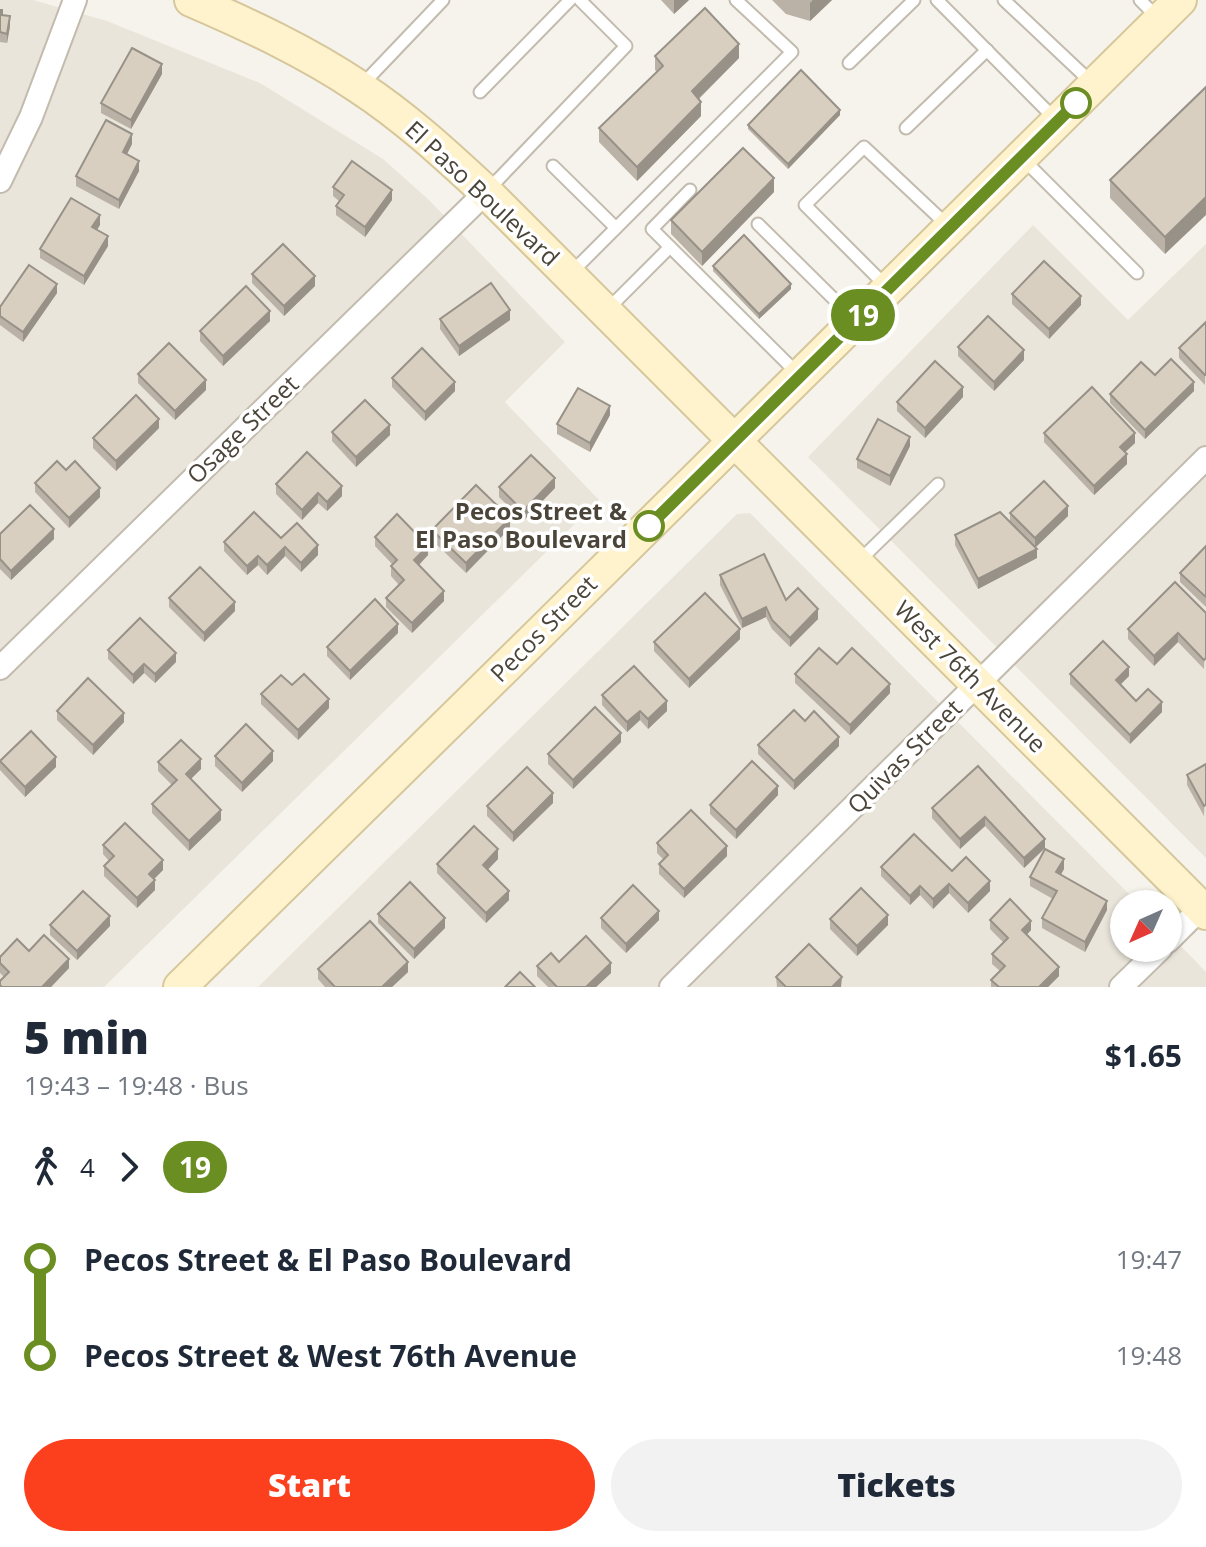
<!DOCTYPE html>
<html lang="en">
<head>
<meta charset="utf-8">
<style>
  :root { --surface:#fff; --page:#f2f2f3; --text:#1f2937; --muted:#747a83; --accent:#fc3f1d }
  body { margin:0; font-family:"Open Sans",sans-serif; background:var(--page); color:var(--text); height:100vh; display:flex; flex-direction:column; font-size:30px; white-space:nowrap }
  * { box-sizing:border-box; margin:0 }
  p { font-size:26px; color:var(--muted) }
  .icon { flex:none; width:44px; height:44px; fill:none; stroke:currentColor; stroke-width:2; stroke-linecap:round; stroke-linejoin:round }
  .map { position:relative; height:987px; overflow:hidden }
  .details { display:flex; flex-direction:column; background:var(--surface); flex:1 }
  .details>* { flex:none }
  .badge { padding:0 16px; border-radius:26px; font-size:28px; line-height:52px }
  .needle { width:52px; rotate:225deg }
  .controls { position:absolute; left:1110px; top:890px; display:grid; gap:16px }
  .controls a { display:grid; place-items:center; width:72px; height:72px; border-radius:50%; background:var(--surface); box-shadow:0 2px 6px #0004; font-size:40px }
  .map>.badge { position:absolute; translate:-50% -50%; box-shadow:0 0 0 4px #fff }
  .legs { display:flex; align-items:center; gap:12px; height:88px; padding:0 24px; font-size:26px }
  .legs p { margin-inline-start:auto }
  .summary { display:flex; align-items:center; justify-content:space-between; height:136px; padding:0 24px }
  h1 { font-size:44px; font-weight:800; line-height:60px }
  .action { display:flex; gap:16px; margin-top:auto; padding:16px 24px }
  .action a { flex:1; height:92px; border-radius:48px; background:var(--accent); color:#fff; font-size:32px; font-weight:800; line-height:92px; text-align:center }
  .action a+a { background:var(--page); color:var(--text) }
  ul { padding:0 24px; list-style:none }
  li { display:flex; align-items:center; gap:28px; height:96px; font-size:30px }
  li i { display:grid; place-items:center; width:12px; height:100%; margin:0 10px; background:currentColor }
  li i::after { content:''; width:20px; height:20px; margin:-10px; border:6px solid; border-radius:50%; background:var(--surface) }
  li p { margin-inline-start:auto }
  li:first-child i { background:linear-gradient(#0000 50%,currentColor 0) }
  li:last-child i { background:linear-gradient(currentColor 50%,#0000 0) }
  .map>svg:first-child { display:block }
  .residential { fill:#eae5da }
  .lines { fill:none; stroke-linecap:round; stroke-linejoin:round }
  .lane-casing { stroke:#c2bbae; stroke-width:15 }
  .street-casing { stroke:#c2bbae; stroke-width:26 }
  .secondary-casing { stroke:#d6c79b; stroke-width:36 }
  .lane { stroke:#fff; stroke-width:11 }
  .street { stroke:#fff; stroke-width:22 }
  .secondary { stroke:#fff3cd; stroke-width:32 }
  .wall { fill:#bab2a6 }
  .shaded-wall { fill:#979187 }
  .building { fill:#d8cfc1; stroke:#979187; stroke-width:2 }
  .line-1-casing { stroke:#fff; stroke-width:18 }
  .line-1 { stroke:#6b8e23; stroke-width:12 }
  .stop-1-dot { fill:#fff; stroke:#6b8e23; stroke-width:4 }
  .labels { text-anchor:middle; stroke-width:7; stroke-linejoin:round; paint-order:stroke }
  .street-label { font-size:24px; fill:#4b4439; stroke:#fff }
  .stop-label { font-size:24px; font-weight:bold; fill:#4b4439; stroke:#fff; text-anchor:end }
</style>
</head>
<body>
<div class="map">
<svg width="1206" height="987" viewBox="0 0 1206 987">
  <rect width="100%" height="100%" fill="#f6f3ec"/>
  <g class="residential">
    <polygon points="0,0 33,0 107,21 260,83 383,159 429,200 565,342 505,402 599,500 104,987 0,987"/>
    <polygon points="1033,225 1128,320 1206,244 1206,858 808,457"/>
    <polygon points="750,513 1139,904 1124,904 1124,948 1168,948 1168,933 1206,972 1206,987 258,987 737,514"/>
  </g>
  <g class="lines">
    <g class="lane-casing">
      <g id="lane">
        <polyline points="937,0 1055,119"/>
        <polyline points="1004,0 1091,82"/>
        <polyline points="1140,0 1159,19"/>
        <polyline points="849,63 914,0"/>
        <polyline points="360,87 443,0"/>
        <polyline points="480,92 570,0"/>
        <polyline points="906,128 987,50"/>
        <polyline points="1022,158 1137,273"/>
        <polyline points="553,166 616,228"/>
        <polyline points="489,189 626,46 580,0"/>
        <polyline points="690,190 652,229 797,373"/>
        <polyline points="758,224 853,318"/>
        <polyline points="572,272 792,52 736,0"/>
        <polyline points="886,286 805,205 864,147 947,225"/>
        <polyline points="608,309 670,247"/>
        <polyline points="860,560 938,484"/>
      </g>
    </g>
    <g class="street-casing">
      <g id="street">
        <polyline points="0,181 31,117 75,0"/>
        <polyline points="0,668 486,192"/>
        <polyline points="1168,941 1206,903"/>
        <polyline points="671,987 1206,458"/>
        <polyline points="1121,987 1161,948"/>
      </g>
    </g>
    <g class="secondary-casing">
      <g id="secondary">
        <path d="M191 0C249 25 307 52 359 87 405 117 446 155 486 192L1206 913"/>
        <polyline points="180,987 542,631 1180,0"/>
      </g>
    </g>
    <use href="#lane" class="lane"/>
    <use href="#street" class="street"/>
    <use href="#secondary" class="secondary"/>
  </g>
  <g class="wall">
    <polygon points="661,0 689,0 674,14"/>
    <polygon points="772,0 832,0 810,21 786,14"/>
    <polygon points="0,10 10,26 7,43 0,42"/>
    <polygon points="655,56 739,58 699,99 701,116 637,181 599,142 599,128 657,72 655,70"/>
    <polygon points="162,74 131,129 101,113 101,103"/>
    <polygon points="1206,87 1165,254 1110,198 1110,180"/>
    <polygon points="840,115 788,169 748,129 748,125"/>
    <polygon points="132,144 127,154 139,171 119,209 76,186 76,176"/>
    <polygon points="333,187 392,200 365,237 336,215 336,206 339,201 333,196"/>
    <polygon points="774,192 702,266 671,234 671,220"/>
    <polygon points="100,225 97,230 108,246 84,285 40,258 40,249"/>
    <polygon points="713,266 791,289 759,319 713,271"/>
    <polygon points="252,274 315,286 284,316 252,283"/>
    <polygon points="57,293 23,342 0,325 0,307"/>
    <polygon points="1012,294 1081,305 1049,339 1012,304"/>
    <polygon points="440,319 510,320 459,356 440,329"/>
    <polygon points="270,321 223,366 200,341 200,331"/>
    <polygon points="1206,322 1205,385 1179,358 1179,348"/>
    <polygon points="958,347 1024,360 994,391 958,356"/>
    <polygon points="138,374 206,390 175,420 138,383"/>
    <polygon points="1155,375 1194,391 1145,439 1110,403 1110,394"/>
    <polygon points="392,378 455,391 425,421 392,387"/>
    <polygon points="963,397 925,438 897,411 897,402"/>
    <polygon points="610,415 590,452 557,434 557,424"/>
    <polygon points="159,428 116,471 93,448 93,438"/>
    <polygon points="332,432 390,435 356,467 332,441"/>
    <polygon points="1044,433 1135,443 1125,452 1127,464 1094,495 1044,442"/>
    <polygon points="910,446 890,486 857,468 857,459"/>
    <polygon points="66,470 100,497 69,528 35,492 35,483"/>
    <polygon points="276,484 342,496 327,511 318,503 302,520 276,494"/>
    <polygon points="499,487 555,488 523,521 499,497"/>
    <polygon points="1010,513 1068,516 1035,547 1037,558 978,589 955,545 955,535 1010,522"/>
    <polygon points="510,528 466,573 432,540 432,530"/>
    <polygon points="0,534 54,539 11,580 0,569"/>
    <polygon points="375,537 428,555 419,565 444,601 412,633 386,607 386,598 399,585 391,576 391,566 392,564 375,546"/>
    <polygon points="281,538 318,555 301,572 285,556 267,575 258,565 247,575 224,551 224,542"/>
    <polygon points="1206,546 1206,607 1180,582 1180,573"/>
    <polygon points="720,575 786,600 818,619 790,647 772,629 766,617 742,628 720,585"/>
    <polygon points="169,598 235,611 204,642 169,607"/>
    <polygon points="1206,613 1204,669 1178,642 1154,666 1128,639 1128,629"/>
    <polygon points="398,633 350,680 327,656 327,647"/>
    <polygon points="740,639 689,688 654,651 654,642"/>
    <polygon points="108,650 176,662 155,683 144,673 133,684 108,659"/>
    <polygon points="837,664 890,693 850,735 795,683 795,674"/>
    <polygon points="1070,674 1129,676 1121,684 1136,701 1162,712 1130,744 1070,684"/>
    <polygon points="261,694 329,708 298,740 261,704"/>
    <polygon points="602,695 667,711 648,729 640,720 627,732 602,705"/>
    <polygon points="57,711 124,722 93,755 57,720"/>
    <polygon points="621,742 573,789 548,764 548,754"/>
    <polygon points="758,745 839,746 794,790 758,754"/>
    <polygon points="215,756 273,761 242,792 215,766"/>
    <polygon points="0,761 56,767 25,797 0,770"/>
    <polygon points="158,762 201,769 190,779 221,820 189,851 152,813 152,804 172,785 158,771"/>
    <polygon points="1206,764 1204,816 1187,785 1187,775"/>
    <polygon points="978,766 1045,848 1024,868 985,826 960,849 932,818 932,808"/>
    <polygon points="778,795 736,839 710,814 710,805"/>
    <polygon points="553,803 513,842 487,816 487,806"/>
    <polygon points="657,843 727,856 684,898 659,874 659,864 663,859 657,853"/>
    <polygon points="103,845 163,870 154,879 155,890 137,908 104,876 104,866 109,861 103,854"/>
    <polygon points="498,859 488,870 509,900 486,923 437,873 437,864"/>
    <polygon points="881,867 952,871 990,891 968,913 949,893 933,909 920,895 910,905 881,876"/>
    <polygon points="1064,869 1061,875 1107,910 1085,952 1042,928 1042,918 1053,899 1030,886 1030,877"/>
    <polygon points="378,914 445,928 414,959 378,923"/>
    <polygon points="601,918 659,920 626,953 601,928"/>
    <polygon points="830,919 888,925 857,956 830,929"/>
    <polygon points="990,920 1031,930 1026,935 1059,976 1048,987 991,987 991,980 1000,971 992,964 992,954 1004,943 990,929"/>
    <polygon points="50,925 110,926 77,960 50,935"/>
    <polygon points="29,951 69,968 51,987 0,987 0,981 4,977 0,973 0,957"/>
    <polygon points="559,962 611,973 596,987 548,987 537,976 537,966"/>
    <polygon points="318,969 408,972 392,987 325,987 318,979"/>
    <polygon points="776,977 841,987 777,987"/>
  </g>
  <g class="shaded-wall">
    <polygon points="674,0 689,0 674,14"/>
    <polygon points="813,0 832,0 810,21 810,3"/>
    <polygon points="10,16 10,26 7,43 7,34"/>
    <polygon points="739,44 739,58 692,105 692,91"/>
    <polygon points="162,64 162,74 131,129 131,120"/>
    <polygon points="701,102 701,116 637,181 637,167"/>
    <polygon points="840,110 840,115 788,169 788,164"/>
    <polygon points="132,134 132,144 123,162 123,152"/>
    <polygon points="139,161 139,171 119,209 119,200"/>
    <polygon points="774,178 774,192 702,266 702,252"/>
    <polygon points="392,190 392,200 365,237 365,227"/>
    <polygon points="1206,197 1206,215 1165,254 1165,237"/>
    <polygon points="100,215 100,225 92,237 92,227"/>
    <polygon points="108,236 108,246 84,285 84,276"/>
    <polygon points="315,276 315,286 284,316 284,306"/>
    <polygon points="57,284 57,293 23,342 23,332"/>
    <polygon points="791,284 791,289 759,319 759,314"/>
    <polygon points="1081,296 1081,305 1049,339 1049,329"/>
    <polygon points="510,310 510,320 459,356 459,346"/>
    <polygon points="270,311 270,321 223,366 223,356"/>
    <polygon points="1024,350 1024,360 994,391 994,382"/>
    <polygon points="206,380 206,390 175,420 175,411"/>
    <polygon points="455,382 455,391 425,421 425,412"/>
    <polygon points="1194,382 1194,391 1145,439 1145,430"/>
    <polygon points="963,387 963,397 925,438 925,428"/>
    <polygon points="610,406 610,415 590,452 590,443"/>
    <polygon points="159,419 159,428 116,471 116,461"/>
    <polygon points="390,425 390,435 356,467 356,457"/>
    <polygon points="1135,433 1135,443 1120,457 1120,447"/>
    <polygon points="910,437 910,446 890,486 890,476"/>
    <polygon points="1127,454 1127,464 1094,495 1094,486"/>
    <polygon points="555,478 555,488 523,521 523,511"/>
    <polygon points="342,486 342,496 327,511 327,502"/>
    <polygon points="100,488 100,497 69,528 69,518"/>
    <polygon points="318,493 318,503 302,520 302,510"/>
    <polygon points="1068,506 1068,516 1035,548 1035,538"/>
    <polygon points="510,518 510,528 466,573 466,563"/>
    <polygon points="54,529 54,539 11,580 11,571"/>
    <polygon points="318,545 318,555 301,572 301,563"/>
    <polygon points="428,546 428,555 414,570 414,560"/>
    <polygon points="285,547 285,556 267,575 267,565"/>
    <polygon points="1037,549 1037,558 978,589 978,579"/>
    <polygon points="258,556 258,565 247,575 247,566"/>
    <polygon points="444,591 444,601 412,633 412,623"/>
    <polygon points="235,602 235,611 204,642 204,633"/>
    <polygon points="766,607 766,617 742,628 742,619"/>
    <polygon points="818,609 818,619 790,647 790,638"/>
    <polygon points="398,624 398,633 350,680 350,671"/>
    <polygon points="740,629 740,639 689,688 689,679"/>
    <polygon points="1178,633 1178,642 1154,666 1154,656"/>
    <polygon points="176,653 176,662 155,683 155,674"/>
    <polygon points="144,664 144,673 133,684 133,675"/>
    <polygon points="1129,667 1129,676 1116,689 1116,680"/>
    <polygon points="890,684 890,693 850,735 850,725"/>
    <polygon points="329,699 329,708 298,740 298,730"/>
    <polygon points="667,701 667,711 648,729 648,719"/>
    <polygon points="1162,702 1162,712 1130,744 1130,735"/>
    <polygon points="640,711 640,720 627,732 627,722"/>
    <polygon points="124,713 124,722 93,755 93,745"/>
    <polygon points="621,733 621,742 573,789 573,780"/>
    <polygon points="839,737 839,746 794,790 794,781"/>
    <polygon points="273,751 273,761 242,792 242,783"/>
    <polygon points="56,757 56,767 25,797 25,787"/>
    <polygon points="201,759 201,769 186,784 186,774"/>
    <polygon points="778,786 778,795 736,839 736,830"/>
    <polygon points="553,793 553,803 513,842 513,833"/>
    <polygon points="221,810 221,820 189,851 189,841"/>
    <polygon points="985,817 985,826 960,849 960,839"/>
    <polygon points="1045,839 1045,848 1024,868 1024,858"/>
    <polygon points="727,846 727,856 684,898 684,889"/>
    <polygon points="498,849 498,859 483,874 483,865"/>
    <polygon points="1064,859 1064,869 1056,882 1056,872"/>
    <polygon points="163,860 163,870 149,884 149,874"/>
    <polygon points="155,880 155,890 137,908 137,898"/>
    <polygon points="990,881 990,891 968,913 968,903"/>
    <polygon points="949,884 949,893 933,909 933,899"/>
    <polygon points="920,886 920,895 910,905 910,896"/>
    <polygon points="509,891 509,900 486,923 486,913"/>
    <polygon points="1107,901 1107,910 1085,952 1085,942"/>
    <polygon points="659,911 659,920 626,953 626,944"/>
    <polygon points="888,915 888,925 857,956 857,946"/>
    <polygon points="110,916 110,926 77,960 77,951"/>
    <polygon points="445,918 445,928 414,959 414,949"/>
    <polygon points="1031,921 1031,930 1022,940 1022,930"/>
    <polygon points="69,959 69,968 51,987 42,987"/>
    <polygon points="408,962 408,972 392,987 382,987"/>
    <polygon points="611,963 611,973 596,987 586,987"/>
    <polygon points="1059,967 1059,976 1048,987 1039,987"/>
    <polygon points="842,977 841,987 832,987"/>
  </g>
  <g class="building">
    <polygon points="705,8 739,44 692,91 701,102 637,167 599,128 663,66 655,56"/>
    <polygon points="0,10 2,10 2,15 10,16 7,34 0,32"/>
    <polygon points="132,48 162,64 131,120 101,103"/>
    <polygon points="801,70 840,110 788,164 748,125"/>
    <polygon points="1206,87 1206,197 1165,237 1110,180"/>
    <polygon points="106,120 132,134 123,152 139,161 119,200 76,176"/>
    <polygon points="743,148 774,178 702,252 671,220"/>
    <polygon points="352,161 392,190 365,227 336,206 344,195 333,187"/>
    <polygon points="71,198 100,215 92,227 108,236 84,276 40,249"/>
    <polygon points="744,235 791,284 759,314 713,266"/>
    <polygon points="283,244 315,276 284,306 252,274"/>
    <polygon points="1044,261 1081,296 1049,329 1012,294"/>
    <polygon points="29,265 57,284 23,332 0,316 0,307"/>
    <polygon points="491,283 510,310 459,346 440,319"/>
    <polygon points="246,286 270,311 223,356 200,331"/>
    <polygon points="988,316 1024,350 994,382 958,347"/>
    <polygon points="1206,322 1206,374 1205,375 1179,348"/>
    <polygon points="169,343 206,380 175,411 138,374"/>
    <polygon points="422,348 455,382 425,412 392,378"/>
    <polygon points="1171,359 1194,382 1145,430 1110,394 1141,362 1155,375"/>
    <polygon points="935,361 963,387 925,428 897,402"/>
    <polygon points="1092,387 1135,433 1120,447 1127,454 1094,486 1044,433"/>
    <polygon points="578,388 610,406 590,443 557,424"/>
    <polygon points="136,395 159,419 116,461 93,438"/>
    <polygon points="365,400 390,425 356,457 332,432"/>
    <polygon points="878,419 910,437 890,476 857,459"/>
    <polygon points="307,452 342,486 327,502 318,493 302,510 276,484"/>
    <polygon points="531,455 555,478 523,511 499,487"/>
    <polygon points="57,461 66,470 75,461 100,488 69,518 35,483"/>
    <polygon points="1044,481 1068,506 1035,538 1010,513"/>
    <polygon points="476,485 510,518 466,563 432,530"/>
    <polygon points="30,505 54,529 11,571 0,559 0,534"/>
    <polygon points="254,512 281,538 297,523 318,545 301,563 285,547 267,565 258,556 247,566 224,542"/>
    <polygon points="1000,512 1037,549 978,579 955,535"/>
    <polygon points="397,514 428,546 414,560 444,591 412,623 386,598 404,580 391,566 397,560 375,537"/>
    <polygon points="1206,546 1206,597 1180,573"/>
    <polygon points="764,554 786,600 798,588 818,609 790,638 772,620 766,607 742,619 720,575"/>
    <polygon points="200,567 235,602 204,633 169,598"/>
    <polygon points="1175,582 1206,613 1206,658 1204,660 1178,633 1154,656 1128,629"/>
    <polygon points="705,593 740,629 689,679 654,642"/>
    <polygon points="375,599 398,624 350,671 327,647"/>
    <polygon points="140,618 176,653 155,674 144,664 133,675 108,650"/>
    <polygon points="1103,641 1129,667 1116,680 1136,701 1148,689 1162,702 1130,735 1070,674"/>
    <polygon points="819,648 837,664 852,648 890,684 850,725 795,674"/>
    <polygon points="634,666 667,701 648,719 640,711 627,722 602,695"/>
    <polygon points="304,674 329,699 298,730 261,694 281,675 292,685"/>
    <polygon points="88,678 124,713 93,745 57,711"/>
    <polygon points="595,707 621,733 573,780 548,754"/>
    <polygon points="794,710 805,721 814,711 839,737 794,781 758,745"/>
    <polygon points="246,724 273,751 242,783 215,756"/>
    <polygon points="31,731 56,757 25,787 0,761"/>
    <polygon points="181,740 201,759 186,774 221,810 189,841 152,804 177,780 158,762"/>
    <polygon points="752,761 778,786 736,830 710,805"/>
    <polygon points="1206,764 1206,805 1204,806 1187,775"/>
    <polygon points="978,766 1045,839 1024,858 985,817 960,839 932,808"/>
    <polygon points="527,767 553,793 513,833 487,806"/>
    <polygon points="691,810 727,846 684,889 659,864 668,855 657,843"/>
    <polygon points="125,823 163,860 149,874 155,880 137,898 104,866 114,856 103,845"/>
    <polygon points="474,826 498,849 483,865 509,891 486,913 437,864"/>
    <polygon points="914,834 952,871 966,857 990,881 968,903 949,884 933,899 920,886 910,896 881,867"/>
    <polygon points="1045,849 1064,859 1056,872 1107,901 1085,942 1042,918 1057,891 1030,877"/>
    <polygon points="410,882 445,918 414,949 378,914"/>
    <polygon points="633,885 659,911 626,944 601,918"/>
    <polygon points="861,888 888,915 857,946 830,919"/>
    <polygon points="83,891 110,916 77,951 50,925"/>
    <polygon points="1010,899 1031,921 1022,930 1059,967 1039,987 999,987 991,980 1005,966 992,954 1008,938 990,920"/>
    <polygon points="370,921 408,962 382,987 335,987 318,969"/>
    <polygon points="44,935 69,959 42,987 2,987 0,985 0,981 9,972 0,963 0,957 17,939 29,951"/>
    <polygon points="586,936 611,963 586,987 557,987 537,966 551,953 559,962"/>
    <polygon points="809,944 842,977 832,987 786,987 776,977"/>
    <polygon points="520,972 535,987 505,987"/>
  </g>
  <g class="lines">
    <g class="line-1-casing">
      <polyline id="line-1" points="649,526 1076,103"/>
    </g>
    <use href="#line-1" class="line-1"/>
  </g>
  <g class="stop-1-dot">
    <circle cx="1076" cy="103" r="14"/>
    <circle cx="649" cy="526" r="14"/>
  </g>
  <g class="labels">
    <g class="street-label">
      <text transform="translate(482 194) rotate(43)" y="8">El Paso Boulevard</text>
      <text transform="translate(243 430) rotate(-44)" y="8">Osage Street</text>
      <text transform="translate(544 629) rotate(-45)" y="8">Pecos Street</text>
      <text transform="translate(970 677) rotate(45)" y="8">West 76th Avenue</text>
      <text transform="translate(905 757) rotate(-45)" y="8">Quivas Street</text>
    </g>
    <g class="stop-label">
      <text x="627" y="520">Pecos Street &amp;<tspan x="627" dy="28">El Paso Boulevard</tspan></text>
    </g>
  </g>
</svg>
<div class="controls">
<a><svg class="needle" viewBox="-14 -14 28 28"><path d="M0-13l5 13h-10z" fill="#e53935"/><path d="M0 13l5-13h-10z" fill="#747a83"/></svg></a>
</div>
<b class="badge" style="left:863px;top:315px;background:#6b8e23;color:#fff">19</b>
</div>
<section class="details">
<div class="summary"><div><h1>5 min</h1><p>19:43 – 19:48 · Bus</p></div><b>$1.65</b></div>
<div class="legs"><svg class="icon" aria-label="walk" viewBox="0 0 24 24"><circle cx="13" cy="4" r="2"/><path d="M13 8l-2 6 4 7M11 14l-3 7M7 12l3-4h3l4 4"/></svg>4<svg class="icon" aria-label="forward" viewBox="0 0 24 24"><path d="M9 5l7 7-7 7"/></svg><b class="badge" style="background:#6b8e23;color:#fff">19</b></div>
<ul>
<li><i style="color:#6b8e23"></i><b>Pecos Street &amp; El Paso Boulevard</b><p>19:47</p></li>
<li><i style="color:#6b8e23"></i><b>Pecos Street &amp; West 76th Avenue</b><p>19:48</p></li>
</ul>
<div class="action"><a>Start</a><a>Tickets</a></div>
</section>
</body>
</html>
